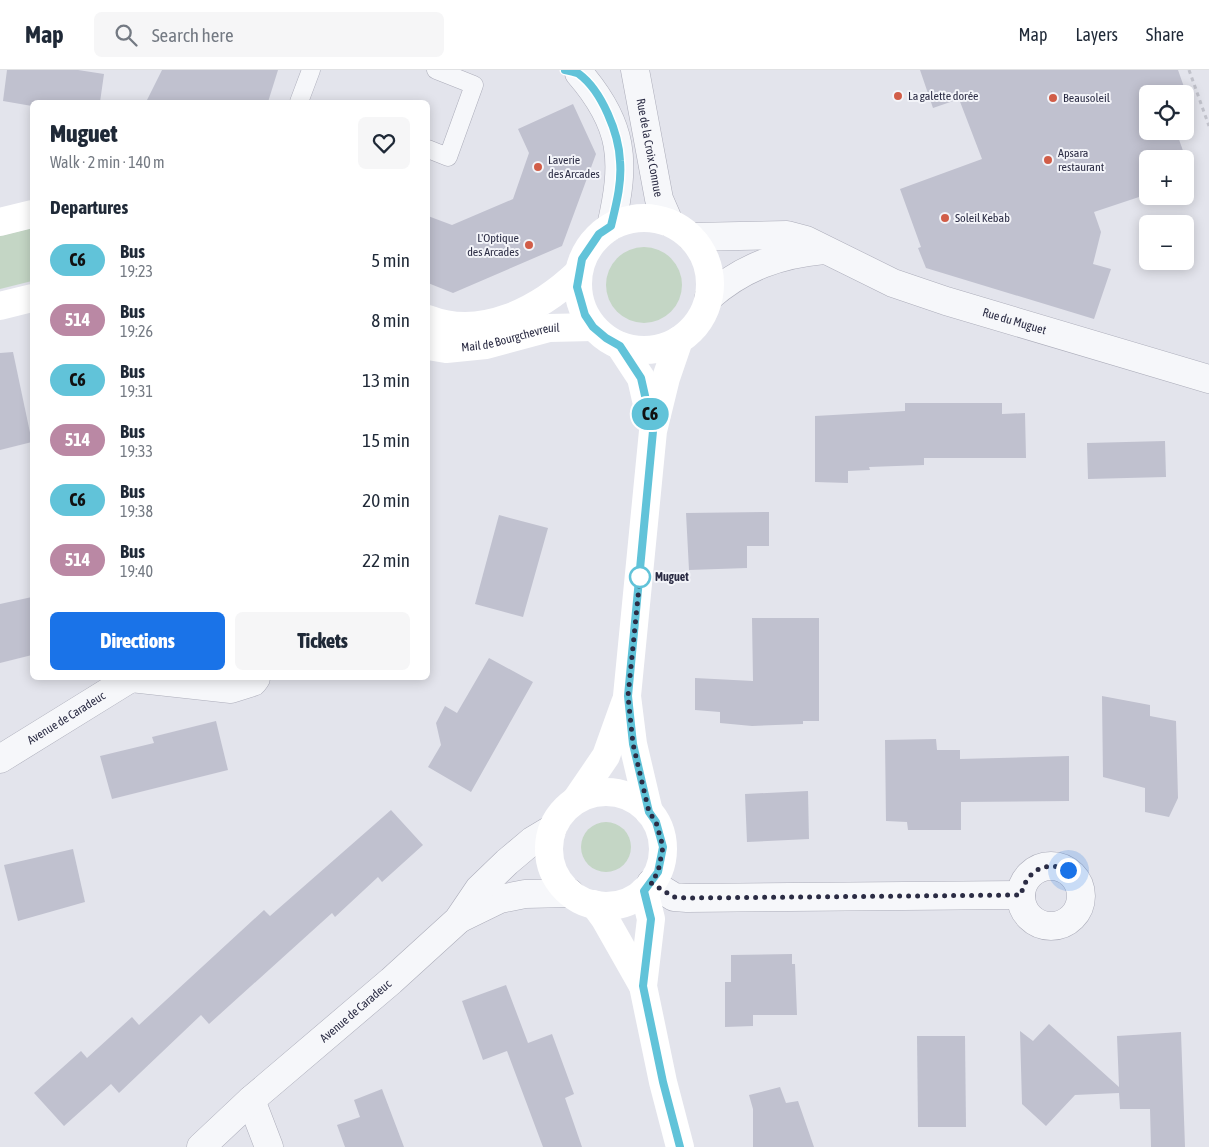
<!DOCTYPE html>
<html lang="en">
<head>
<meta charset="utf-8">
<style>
  :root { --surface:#fff; --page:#f6f6f7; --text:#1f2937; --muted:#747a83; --line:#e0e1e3; --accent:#1a73e8 }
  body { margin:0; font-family:"Asap Condensed",sans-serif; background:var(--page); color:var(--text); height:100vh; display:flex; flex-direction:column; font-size:19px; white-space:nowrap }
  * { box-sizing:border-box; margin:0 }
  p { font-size:16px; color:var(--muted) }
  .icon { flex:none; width:28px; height:28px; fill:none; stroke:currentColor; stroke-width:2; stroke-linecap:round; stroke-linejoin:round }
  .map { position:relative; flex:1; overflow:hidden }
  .panel { position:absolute; left:30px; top:30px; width:400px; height:580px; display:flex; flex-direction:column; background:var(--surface); border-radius:8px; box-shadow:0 2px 12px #0003 }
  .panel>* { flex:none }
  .badge { padding:0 10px; border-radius:16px; font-size:18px; line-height:32px }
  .tools { position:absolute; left:1139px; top:15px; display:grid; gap:10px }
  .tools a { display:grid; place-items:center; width:55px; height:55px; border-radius:8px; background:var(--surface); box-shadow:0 2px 12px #0003; font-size:25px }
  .you { position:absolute; width:25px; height:25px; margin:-12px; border:4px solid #fff; border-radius:50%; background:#1a73e8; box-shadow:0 0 0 8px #1a73e833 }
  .map>.badge { position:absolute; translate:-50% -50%; box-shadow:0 0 0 2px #fff }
  h2 { padding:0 20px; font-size:19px; line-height:45px }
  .round { display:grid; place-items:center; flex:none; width:52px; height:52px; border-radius:8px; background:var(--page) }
  .head { display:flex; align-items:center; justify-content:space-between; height:85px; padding:0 20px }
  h1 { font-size:24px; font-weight:800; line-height:38px }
  .cta { display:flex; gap:10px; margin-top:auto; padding:10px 20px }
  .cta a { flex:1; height:58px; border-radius:8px; background:var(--accent); color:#fff; font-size:20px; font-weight:800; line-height:58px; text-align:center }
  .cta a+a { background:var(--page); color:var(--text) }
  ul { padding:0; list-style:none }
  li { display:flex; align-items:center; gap:15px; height:60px; padding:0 20px }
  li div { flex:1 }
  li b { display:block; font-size:19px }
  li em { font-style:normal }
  li .badge { min-width:55px; font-weight:700; text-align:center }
  header { display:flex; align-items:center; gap:30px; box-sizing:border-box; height:70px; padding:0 25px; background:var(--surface); border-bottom:1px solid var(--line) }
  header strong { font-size:24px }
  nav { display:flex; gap:28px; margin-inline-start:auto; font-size:18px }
  .search { width:350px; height:45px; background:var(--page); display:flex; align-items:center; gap:12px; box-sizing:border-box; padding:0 18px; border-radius:8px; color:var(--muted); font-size:19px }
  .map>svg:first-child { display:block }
  .green { fill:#c4d6c5 }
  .building { fill:#c0c1cf }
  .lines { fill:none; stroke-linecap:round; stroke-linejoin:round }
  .service-casing { stroke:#acadba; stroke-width:19 }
  .minor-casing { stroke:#acadba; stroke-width:29 }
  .tertiary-casing { stroke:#acadba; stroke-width:29 }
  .path { stroke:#c1c2cb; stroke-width:3; stroke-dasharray:4 4; stroke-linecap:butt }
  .service { stroke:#f6f7fa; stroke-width:18 }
  .minor { stroke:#f6f7fa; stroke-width:28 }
  .tertiary { stroke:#f6f7fa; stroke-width:28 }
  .secondary { stroke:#fff; stroke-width:28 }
  .line-casing { stroke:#fff; stroke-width:11 }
  .line { stroke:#61c3d9; stroke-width:8 }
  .walk { stroke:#2b2c44; stroke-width:5; stroke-dasharray:0 9 }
  .poi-dot { fill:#d15d48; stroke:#f3f4f9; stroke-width:2 }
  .stop-dot { fill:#fff; stroke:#61c3d9; stroke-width:2.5 }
  .labels { text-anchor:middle; stroke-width:4; stroke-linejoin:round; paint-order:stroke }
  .poi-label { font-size:12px; fill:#2b2c44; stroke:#f3f4f9; text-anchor:start }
  .street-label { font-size:12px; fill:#2b2c44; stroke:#f3f4f9 }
  .stop-label { font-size:12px; font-weight:bold; fill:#2b2c44; stroke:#f3f4f9; text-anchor:start }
</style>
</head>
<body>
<header>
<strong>Map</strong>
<div class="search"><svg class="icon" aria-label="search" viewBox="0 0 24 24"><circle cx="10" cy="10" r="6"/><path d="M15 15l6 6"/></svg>Search here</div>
<nav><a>Map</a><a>Layers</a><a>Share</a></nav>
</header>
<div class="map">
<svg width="1209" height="1077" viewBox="0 0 1209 1077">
  <rect width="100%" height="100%" fill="#e3e4ec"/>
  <g class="green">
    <polygon points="32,158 32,211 0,219 0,166"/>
    <circle cx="644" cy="215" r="38"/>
    <circle cx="606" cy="777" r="25"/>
  </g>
  <g class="building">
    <polygon points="7,0 78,0 104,4 100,32 32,32 32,36 3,31"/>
    <polygon points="162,0 278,0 268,32 146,32"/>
    <polygon points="920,0 1178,0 1189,31 1185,32 1185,24 1148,24 1148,61 1176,61 1193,109 1185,112 1185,89 1148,89 1148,124 1094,142 1101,162 1093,194 1111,199 1094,249 926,198 918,178 921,177 900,119 982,89 959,29 933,38"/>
    <polygon points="573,34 596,84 562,176 453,223 428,213 428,146 452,155 513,129 529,83 518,59"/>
    <polygon points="13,282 32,372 0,380 0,283"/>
    <polygon points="905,333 1002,333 1002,344 1025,343 1026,388 924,388 924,395 869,397 870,400 848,401 848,413 815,412 815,346 905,341"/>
    <polygon points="1165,371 1166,407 1088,409 1087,373"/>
    <polygon points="769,442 769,476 747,476 747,498 689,500 686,443"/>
    <polygon points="499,445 548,458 523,547 475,534"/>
    <polygon points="32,527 32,585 0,593 0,534"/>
    <polygon points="752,548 819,548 819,651 803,651 803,654 752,656 720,653 720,642 695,640 695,608 753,611"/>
    <polygon points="489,588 533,612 471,722 428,697 441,675 436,653 445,636 457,643"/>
    <polygon points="1102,626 1150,635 1150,646 1176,651 1178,728 1169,747 1145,742 1145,718 1103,707"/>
    <polygon points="216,651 228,700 112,729 100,686 154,673 152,667"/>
    <polygon points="936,669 937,680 960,680 960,689 1069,686 1069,731 961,732 961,760 908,760 907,752 886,751 885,670"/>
    <polygon points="808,721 809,769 747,772 745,724"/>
    <polygon points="391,740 423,775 382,812 378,807 335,847 332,843 209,954 201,945 119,1023 111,1014 64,1056 34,1023 81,981 87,988 132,947 139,955 264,840 270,846"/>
    <polygon points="73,779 85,832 18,851 4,795"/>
    <polygon points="792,884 792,894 795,894 797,945 753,945 753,956 725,957 725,912 731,912 731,885"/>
    <polygon points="506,915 528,973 552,964 574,1024 565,1028 582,1077 543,1077 507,981 483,990 462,931"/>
    <polygon points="1049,954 1119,1017 1117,966 1181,962 1185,1077 1151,1077 1150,1039 1120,1039 1119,1023 1075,1025 1046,1056 1022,1034 1020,961 1033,971"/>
    <polygon points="917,966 965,966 966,1057 918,1057"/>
    <polygon points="780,1017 786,1033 798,1031 814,1077 753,1077 753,1039 749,1025"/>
    <polygon points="382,1019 404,1077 345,1077 337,1055 360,1047 354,1030"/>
  </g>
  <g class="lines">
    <g class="service-casing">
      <g id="service">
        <polyline points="299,32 311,0"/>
        <polyline points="428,79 448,87 474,15 436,0"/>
      </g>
    </g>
    <g class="minor-casing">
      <g id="minor">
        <polyline points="131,608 231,619 253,612 256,608"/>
        <path id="s1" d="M0 689 131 608"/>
        <circle cx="1051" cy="826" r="30"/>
        <polyline points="651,813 674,827 687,828 1021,825"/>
        <polyline points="459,849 500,829 525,824 570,823"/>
        <polyline points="251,1030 269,1077"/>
        <path id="s2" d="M201 1077 251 1030 391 911 458 850 479 819 507 792 532 771 552 759"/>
      </g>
    </g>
    <g class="tertiary-casing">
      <g id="tertiary">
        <path id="s3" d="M635 0 659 129 669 152"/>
        <path d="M579 3C624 55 626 91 611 156"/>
        <path id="s4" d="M691 167 787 165 806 170 893 213 946 231 1209 309"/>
        <path d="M709 227C743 197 780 184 824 180"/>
      </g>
    </g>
    <polyline class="path" points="1189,0 1209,56"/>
    <use href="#service" class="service"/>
    <use href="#minor" class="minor"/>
    <use href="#tertiary" class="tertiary"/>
    <g class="secondary">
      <circle cx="644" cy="214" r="66"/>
      <polyline points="0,152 32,144"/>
      <polyline points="0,236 32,228"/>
      <path d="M428 249C482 270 539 240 578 203"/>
      <path id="s5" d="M428 276 446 279 486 275 549 258 593 257"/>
      <polyline points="620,276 641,308 651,352"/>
      <circle cx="606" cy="779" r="57"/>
      <polyline points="576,730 606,686 625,633"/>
      <polyline points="649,742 633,674 627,626 653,361 666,308 679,270"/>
      <polyline points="644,821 651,849 643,916 663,1012 680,1077"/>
      <polyline points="594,834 605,849 643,916"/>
    </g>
  </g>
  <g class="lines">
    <g class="line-casing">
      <path id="line" d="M565 0C569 1 576 2 579 4 602 21 619 64 620 91 622 113 616 135 611 156L599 164 582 189 577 217 585 245 593 257 606 268 620 276 641 308 653 361 628 626 633 674 649 742 656 752 663 777 658 802 644 821 651 849 643 916 663 1012 680 1077"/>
    </g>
    <use href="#line" class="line"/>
    <path class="walk" d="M640 507 628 626 633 674 649 742 656 752 663 777 658 802 651 813 674 827 687 828 1021 825C1026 801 1045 790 1068 800"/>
  </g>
  <g class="poi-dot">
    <circle cx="898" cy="26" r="5"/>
    <circle cx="1053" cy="28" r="5"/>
    <circle cx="1048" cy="90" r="5"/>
    <circle cx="538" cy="97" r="5"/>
    <circle cx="945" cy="148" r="5"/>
    <circle cx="529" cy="175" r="5"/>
  </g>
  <circle class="stop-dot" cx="640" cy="507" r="10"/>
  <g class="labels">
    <g class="poi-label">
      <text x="908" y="30">La galette dorée</text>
      <text x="1063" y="32">Beausoleil</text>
      <text x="1058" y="87">Apsara<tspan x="1058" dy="14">restaurant</tspan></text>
      <text x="548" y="94">Laverie<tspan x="548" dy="14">des Arcades</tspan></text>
      <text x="955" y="152">Soleil Kebab</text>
      <text x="519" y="172" text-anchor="end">L'Optique<tspan x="519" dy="14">des Arcades</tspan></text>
    </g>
    <g class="street-label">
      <text dy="4" stroke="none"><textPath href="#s3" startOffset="79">Rue de la Croix Connue</textPath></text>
      <text dy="4" stroke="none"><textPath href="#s4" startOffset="340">Rue du Muguet</textPath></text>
      <text dy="4" stroke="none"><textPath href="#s5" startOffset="84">Mail de Bourgchevreuil</textPath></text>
      <text dy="4" stroke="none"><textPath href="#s1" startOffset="78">Avenue de Caradeuc</textPath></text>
      <text dy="4" stroke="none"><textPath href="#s2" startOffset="206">Avenue de Caradeuc</textPath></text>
    </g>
    <g class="stop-label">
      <text x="655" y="511">Muguet</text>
    </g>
  </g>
</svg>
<div class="tools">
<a><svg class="icon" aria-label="locate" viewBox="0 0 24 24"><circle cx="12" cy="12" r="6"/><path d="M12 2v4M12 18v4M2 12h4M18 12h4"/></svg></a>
<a>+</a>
<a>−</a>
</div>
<div class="you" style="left:1068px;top:800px"></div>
<b class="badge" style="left:650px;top:344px;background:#61c3d9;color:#111">C6</b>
<section class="panel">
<div class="head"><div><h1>Muguet</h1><p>Walk · 2 min · 140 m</p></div><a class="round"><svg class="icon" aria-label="heart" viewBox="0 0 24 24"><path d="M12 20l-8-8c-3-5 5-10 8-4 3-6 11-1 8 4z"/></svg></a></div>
<h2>Departures</h2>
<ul>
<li><span class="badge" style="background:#61c3d9;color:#111">C6</span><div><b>Bus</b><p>19:23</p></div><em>5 min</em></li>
<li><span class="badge" style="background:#ba88a4;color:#fff">514</span><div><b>Bus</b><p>19:26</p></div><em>8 min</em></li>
<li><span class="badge" style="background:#61c3d9;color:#111">C6</span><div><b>Bus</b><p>19:31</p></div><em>13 min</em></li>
<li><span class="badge" style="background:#ba88a4;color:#fff">514</span><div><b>Bus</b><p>19:33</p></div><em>15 min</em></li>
<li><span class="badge" style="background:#61c3d9;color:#111">C6</span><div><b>Bus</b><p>19:38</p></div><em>20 min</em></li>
<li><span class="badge" style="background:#ba88a4;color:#fff">514</span><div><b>Bus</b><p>19:40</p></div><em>22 min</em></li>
</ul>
<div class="cta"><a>Directions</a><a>Tickets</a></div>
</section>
</div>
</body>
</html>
